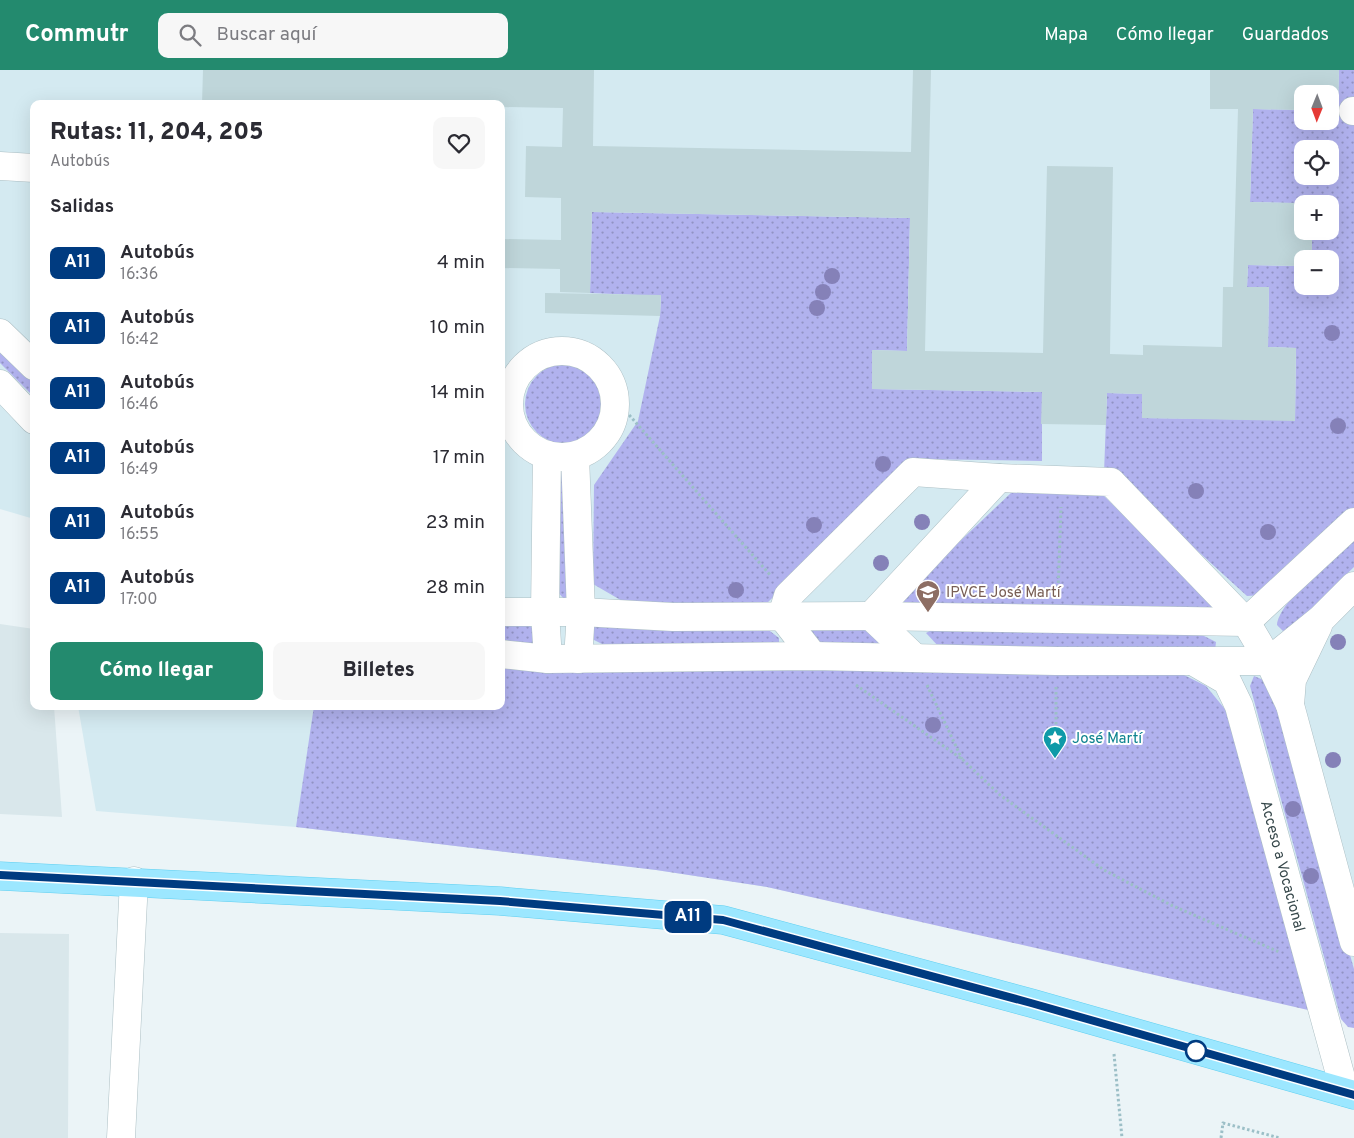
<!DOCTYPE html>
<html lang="es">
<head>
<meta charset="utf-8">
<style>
  :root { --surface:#fff; --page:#f7f7f7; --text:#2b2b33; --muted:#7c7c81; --accent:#238a6e }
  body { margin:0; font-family:Overpass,sans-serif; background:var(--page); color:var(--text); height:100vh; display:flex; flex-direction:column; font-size:19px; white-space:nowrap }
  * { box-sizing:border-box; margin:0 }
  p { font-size:16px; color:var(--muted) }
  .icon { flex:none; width:28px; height:28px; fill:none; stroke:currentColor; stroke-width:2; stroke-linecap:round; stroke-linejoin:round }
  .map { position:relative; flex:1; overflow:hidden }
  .details { position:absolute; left:30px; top:30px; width:475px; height:610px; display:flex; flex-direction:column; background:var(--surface); border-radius:10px; box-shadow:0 5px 20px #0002 }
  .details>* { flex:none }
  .badge { padding:0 10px; border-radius:8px; font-size:18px; line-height:32px }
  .needle { width:32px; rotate:181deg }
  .tools { position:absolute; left:1294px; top:15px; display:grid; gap:10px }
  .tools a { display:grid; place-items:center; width:45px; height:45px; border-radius:10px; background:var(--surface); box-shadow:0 5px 20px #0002; font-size:25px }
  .map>.badge { position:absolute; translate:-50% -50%; box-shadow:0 0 0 2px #fff }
  h2 { padding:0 20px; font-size:19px; line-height:45px }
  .round { display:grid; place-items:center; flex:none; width:52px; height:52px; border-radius:10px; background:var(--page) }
  .headline { display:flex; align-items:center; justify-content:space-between; height:85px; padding:0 20px }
  h1 { font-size:24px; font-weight:800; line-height:38px }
  .action { display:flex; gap:10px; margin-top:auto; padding:10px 20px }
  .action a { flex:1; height:58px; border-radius:10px; background:var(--accent); color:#fff; font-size:20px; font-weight:800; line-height:58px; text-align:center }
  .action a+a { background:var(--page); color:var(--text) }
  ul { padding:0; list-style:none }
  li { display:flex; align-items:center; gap:15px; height:65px; padding:0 20px }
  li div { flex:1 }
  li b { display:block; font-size:19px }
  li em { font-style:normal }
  li .badge { min-width:55px; font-weight:700; text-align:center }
  header { display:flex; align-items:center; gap:30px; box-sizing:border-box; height:70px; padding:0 25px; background:var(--accent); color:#fff }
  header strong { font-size:24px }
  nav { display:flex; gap:28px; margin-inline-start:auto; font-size:18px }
  .search { width:350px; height:45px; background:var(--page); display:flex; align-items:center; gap:12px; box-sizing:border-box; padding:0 18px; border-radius:10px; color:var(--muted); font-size:19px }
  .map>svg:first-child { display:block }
  .residential { fill:#d9e7eb }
  .education { fill:#d4eaf1; fill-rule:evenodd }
  .green { fill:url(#green-dots); fill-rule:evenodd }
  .building { fill:#bfd6da }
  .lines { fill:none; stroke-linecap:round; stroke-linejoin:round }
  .minor-casing { stroke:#acbfc4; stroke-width:29 }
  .major-casing { stroke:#60cff0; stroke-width:29 }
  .path { stroke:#9cbfc7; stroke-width:3; stroke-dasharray:2.5 2.5; stroke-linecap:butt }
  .minor { stroke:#fff; stroke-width:28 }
  .major { stroke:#9ce7ff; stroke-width:28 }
  .tree { fill:#8581b8 }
  .line-casing { stroke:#fff; stroke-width:11 }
  .line { stroke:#003b80; stroke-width:8 }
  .stop-dot { fill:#fff; stroke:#003b80; stroke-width:2.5 }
  .labels { text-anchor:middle; stroke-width:4; stroke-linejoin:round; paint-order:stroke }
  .education-label { font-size:15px; fill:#785e54; stroke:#fff; text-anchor:start }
  .culture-label { font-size:15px; fill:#0d838f; stroke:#fff; text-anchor:start }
  .street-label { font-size:15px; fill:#38494c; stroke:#fff }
</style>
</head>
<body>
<header>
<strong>Commutr</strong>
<div class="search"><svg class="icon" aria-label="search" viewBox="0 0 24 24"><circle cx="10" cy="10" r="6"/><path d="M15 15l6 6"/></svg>Buscar aquí</div>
<nav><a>Mapa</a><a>Cómo llegar</a><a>Guardados</a></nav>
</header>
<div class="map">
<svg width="1354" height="1068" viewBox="0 0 1354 1068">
  <defs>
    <pattern id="green-dots" width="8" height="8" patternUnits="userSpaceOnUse" patternTransform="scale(1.25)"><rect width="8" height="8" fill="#b1b2ee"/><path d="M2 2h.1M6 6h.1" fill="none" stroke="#9193c3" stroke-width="1.8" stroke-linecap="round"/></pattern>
  </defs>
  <rect width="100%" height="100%" fill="#ebf4f7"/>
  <g class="residential">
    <polygon points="0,554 34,559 34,636 54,636 62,747 0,744"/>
    <polygon points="0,863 69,864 68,1068 0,1068"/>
  </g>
  <path class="education" d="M0 0H1354V946L767 817 656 800 296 757 96 741 78 636H501V34H34V449L0 439ZM1302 24H1330V51H1302ZM1302 79H1330V106H1302ZM1302 134H1330V161H1302ZM1302 189H1330V216H1302Z"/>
  <g class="green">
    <path d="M1339 0H1354V440L1262 525 1247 526 1113 404 1104 403 1107 323 1142 324V348L1295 350 1296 278 1268 277 1269 217H1247L1248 195 1302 196V216H1330V189H1312V161H1330V134L1250 132 1253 39 1302 40V51H1330V41H1338ZM1302 79H1330V106H1302Z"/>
    <polygon points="592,142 910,148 907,281 872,280 872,319 1042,322 1042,391 916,389 766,534 624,532 593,514 594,415 638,351 660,246 661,226 590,223"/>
    <polygon points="0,273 34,306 34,327 0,293"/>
    <circle cx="565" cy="334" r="40"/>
    <polygon points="567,391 573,521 564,529 556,520 561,395"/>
    <polygon points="1012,422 1101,423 1219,539 898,535 901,527"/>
    <path d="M1354 467V497L1291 558 1283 561 1277 555C1280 530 1334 486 1354 467Z"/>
    <polygon points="501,552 528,554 538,563 534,579 501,575"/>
    <polygon points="590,555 766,558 779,568 779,578 602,574 586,566"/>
    <polygon points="939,556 1196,562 1216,572 1215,581 940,578 926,563"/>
    <polygon points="813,557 863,559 879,570 880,579 818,575 808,567"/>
    <polygon points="501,591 1174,600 1206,616 1229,644 1308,940 767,817 656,800 296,757 314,636 501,636"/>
    <polygon points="1254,606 1266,611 1278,630 1354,899 1354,958 1348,957 1341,949 1250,616"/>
  </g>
  <g class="building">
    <polygon points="203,0 594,0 593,76 911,82 913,0 931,0 925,281 1043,283 1047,96 1113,97 1110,284 1143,285 1143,275 1222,277 1223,217 1233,217 1238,39 1210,39 1210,0 1339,0 1338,41 1330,41 1330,24 1302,24 1302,40 1253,39 1250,132 1302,133 1302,161 1312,161 1312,189 1302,189 1302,196 1248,195 1247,217 1269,217 1268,277 1296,278 1295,351 1142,348 1142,324 1107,323 1106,355 1041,354 1042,322 872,319 872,280 907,281 910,148 592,142 590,223 560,222 560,199 501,198 501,169 561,170 561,128 525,127 526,76 562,77 563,38 501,37 501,34 202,34"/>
    <polygon points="545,223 661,225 660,246 545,243"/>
  </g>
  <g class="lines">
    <g class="minor-casing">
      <g id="minor">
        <polyline points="1353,41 1354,41"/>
        <polyline points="0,96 34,98"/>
        <polyline points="0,263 34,296"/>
        <circle cx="562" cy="334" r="53"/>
        <polyline points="0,314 34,350"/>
        <polyline points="547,385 545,543 548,589"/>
        <polyline points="575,386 581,542 578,589"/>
        <polyline points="501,542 581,542 673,547 871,546 1246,552 1354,452"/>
        <polyline points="1318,556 1292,610 1290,635 1354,872"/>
        <polyline points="501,584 548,589 813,586 1056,591 1269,591 1321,549 1354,516"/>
        <polyline points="813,586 782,546 788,526 913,402 999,408"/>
        <polyline points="914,587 871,546 999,408 1111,412 1246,552 1269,591 1290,635"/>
        <polyline points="1196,593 1227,611 1239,636 1345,1022"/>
        <polyline points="121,1068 134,811"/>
      </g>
    </g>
    <g class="major-casing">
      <polyline id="major" points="0,806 500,831 723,850 1031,933 1354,1025"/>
    </g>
    <g class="path">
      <polyline points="616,330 771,506"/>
      <polyline points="1058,523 1061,437"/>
      <polyline points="856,615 962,689 1000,725 1104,800 1171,835 1279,882"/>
      <polyline points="927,615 962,689"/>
      <polyline points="1056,617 1056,670"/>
      <polyline points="1114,984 1122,1068"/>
      <polyline points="1221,1068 1223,1053 1280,1068"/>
    </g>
    <use href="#minor" class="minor"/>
    <use href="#major" class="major"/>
  </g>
  <g class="tree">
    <circle cx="832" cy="206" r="8"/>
    <circle cx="823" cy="222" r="8"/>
    <circle cx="817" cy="238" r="8"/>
    <circle cx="1332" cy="263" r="8"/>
    <circle cx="1338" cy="356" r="8"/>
    <circle cx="883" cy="394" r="8"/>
    <circle cx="1196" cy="421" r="8"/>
    <circle cx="922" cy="452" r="8"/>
    <circle cx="814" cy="455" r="8"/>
    <circle cx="1268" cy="462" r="8"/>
    <circle cx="881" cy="493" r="8"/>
    <circle cx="736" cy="520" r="8"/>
    <circle cx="1338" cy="572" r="8"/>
    <circle cx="933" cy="655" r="8"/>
    <circle cx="1333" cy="690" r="8"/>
    <circle cx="1293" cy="739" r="8"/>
    <circle cx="1311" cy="806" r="8"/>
  </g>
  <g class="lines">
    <g class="line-casing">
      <polyline id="line" points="0,805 500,831 723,850 1031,933 1354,1025"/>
    </g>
    <use href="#line" class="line"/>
  </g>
  <defs>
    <g id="school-pin" transform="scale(1.25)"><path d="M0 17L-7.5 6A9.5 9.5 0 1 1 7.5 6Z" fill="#8d6e63" stroke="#fff"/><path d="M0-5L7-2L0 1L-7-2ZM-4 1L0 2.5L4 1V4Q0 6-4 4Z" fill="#fff"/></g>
    <g id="sight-pin" transform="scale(1.25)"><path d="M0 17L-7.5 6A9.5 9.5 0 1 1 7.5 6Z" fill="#0f9aa8" stroke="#fff"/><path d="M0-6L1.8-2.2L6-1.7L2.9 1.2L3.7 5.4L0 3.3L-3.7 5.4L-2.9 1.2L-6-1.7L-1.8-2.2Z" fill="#fff"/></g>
  </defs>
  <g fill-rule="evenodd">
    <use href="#school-pin" x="928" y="522"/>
    <use href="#sight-pin" x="1055" y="668"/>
  </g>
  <circle class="stop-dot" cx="1196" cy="981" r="10"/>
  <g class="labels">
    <g class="education-label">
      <text x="946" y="527">IPVCE José Martí</text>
    </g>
    <g class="culture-label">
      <text x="1072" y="673">José Martí</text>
    </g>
    <g class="street-label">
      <text transform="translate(1283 796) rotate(75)" y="5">Acceso a Vocacional</text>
    </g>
  </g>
</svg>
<div class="tools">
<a><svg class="needle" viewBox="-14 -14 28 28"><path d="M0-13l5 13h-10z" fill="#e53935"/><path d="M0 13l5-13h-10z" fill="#7c7c81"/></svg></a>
<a><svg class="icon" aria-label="locate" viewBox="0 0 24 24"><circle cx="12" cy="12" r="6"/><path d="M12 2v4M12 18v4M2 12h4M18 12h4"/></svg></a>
<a>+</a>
<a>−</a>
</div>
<b class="badge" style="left:688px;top:847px;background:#003b80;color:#fff">A11</b>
<section class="details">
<div class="headline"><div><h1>Rutas: 11, 204, 205</h1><p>Autobús</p></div><a class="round"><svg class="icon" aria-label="heart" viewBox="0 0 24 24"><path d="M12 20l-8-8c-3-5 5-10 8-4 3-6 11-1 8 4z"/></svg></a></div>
<h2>Salidas</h2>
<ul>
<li><span class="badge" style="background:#003b80;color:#fff">A11</span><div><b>Autobús</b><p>16:36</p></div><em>4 min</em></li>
<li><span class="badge" style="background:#003b80;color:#fff">A11</span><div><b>Autobús</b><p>16:42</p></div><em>10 min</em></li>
<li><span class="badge" style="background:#003b80;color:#fff">A11</span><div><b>Autobús</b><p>16:46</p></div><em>14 min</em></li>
<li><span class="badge" style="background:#003b80;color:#fff">A11</span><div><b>Autobús</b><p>16:49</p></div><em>17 min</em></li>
<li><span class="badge" style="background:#003b80;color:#fff">A11</span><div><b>Autobús</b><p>16:55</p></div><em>23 min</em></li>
<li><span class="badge" style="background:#003b80;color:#fff">A11</span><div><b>Autobús</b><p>17:00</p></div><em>28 min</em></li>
</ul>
<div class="action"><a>Cómo llegar</a><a>Billetes</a></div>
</section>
</div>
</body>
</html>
